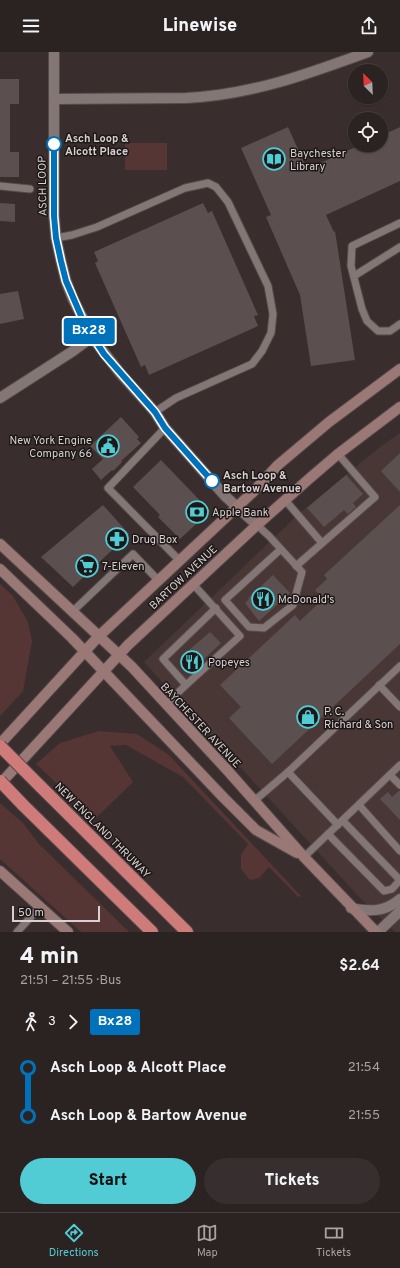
<!DOCTYPE html>
<html lang="en">
<head>
<meta charset="utf-8">
<style>
  :root { --surface:#2b2222; --page:#372f2f; --text:#f1f3f6; --muted:#a6a4a5; --line:#473f40; --accent:#51ccd4 }
  body { margin:0; font-family:Overpass,sans-serif; background:var(--page); color:var(--text); height:100vh; display:flex; flex-direction:column; font-size:15px; white-space:nowrap }
  * { box-sizing:border-box; margin:0 }
  p { font-size:13px; color:var(--muted) }
  .icon { flex:none; width:22px; height:22px; fill:none; stroke:currentColor; stroke-width:2; stroke-linecap:round; stroke-linejoin:round }
  .map { position:relative; height:880px; overflow:hidden }
  .sheet { display:flex; flex-direction:column; background:var(--surface); flex:1 }
  .sheet>* { flex:none }
  .badge { padding:0 8px; border-radius:3px; font-size:14px; line-height:26px }
  .needle { width:26px; rotate:336deg }
  .fabs { position:absolute; left:348px; top:12px; display:grid; gap:8px }
  .fabs a { display:grid; place-items:center; width:40px; height:40px; border-radius:50%; background:var(--surface); box-shadow:0 1px 3px #0004,0 0 0 1px var(--line); font-size:20px }
  .scale { position:absolute; left:12px; bottom:10px; width:88px; box-sizing:border-box; padding-left:4px; border:2px solid #d9d1d1; border-top:0; font-size:11px; line-height:14px; white-space:nowrap; color:#d9d1d1; -webkit-text-stroke:3px #1d1717; paint-order:stroke }
  .map>.badge { position:absolute; translate:-50% -50%; box-shadow:0 0 0 2px #fff }
  .legs { display:flex; align-items:center; gap:6px; height:44px; padding:0 20px; font-size:13px }
  .legs p { margin-inline-start:auto }
  .summary { display:flex; align-items:center; justify-content:space-between; height:68px; padding:0 20px }
  h1 { font-size:22px; font-weight:800; line-height:30px }
  .primary-button { display:flex; gap:8px; margin-top:auto; padding:8px 20px }
  .primary-button a { flex:1; height:46px; border-radius:24px; background:var(--accent); color:#111; font-size:16px; font-weight:800; line-height:46px; text-align:center }
  .primary-button a+a { background:var(--page); color:var(--text) }
  ul { padding:0 20px; list-style:none }
  li { display:flex; align-items:center; gap:14px; height:48px; font-size:15px }
  li i { display:grid; place-items:center; width:6px; height:100%; margin:0 5px; background:currentColor }
  li i::after { content:''; width:10px; height:10px; margin:-5px; border:3px solid; border-radius:50%; background:var(--surface) }
  li p { margin-inline-start:auto }
  li:first-child i { background:linear-gradient(#0000 50%,currentColor 0) }
  li:last-child i { background:linear-gradient(currentColor 50%,#0000 0) }
  header { display:flex; justify-content:space-between; align-items:center; height:52px; padding:0 20px; background:var(--surface); font-size:18px; font-weight:800 }
  .tab-bar { display:flex; justify-content:space-around; align-items:center; height:56px; border-top:1px solid var(--line); background:var(--surface); font-size:11px; color:var(--muted) }
  .tab-bar a { display:grid; justify-items:center; gap:2px }
  .tab-bar .on { color:var(--accent) }
  .map>svg:first-child { display:block }
  .built { fill:#493736 }
  .green { fill:#553635 }
  .building { fill:#5c4f4f }
  .lines { fill:none; stroke-linecap:round; stroke-linejoin:round }
  .service-casing { stroke:#544a4a; stroke-width:9 }
  .minor-casing { stroke:#544a4a; stroke-width:12 }
  .tertiary-casing { stroke:#544a4a; stroke-width:12 }
  .secondary-casing { stroke:#544a4a; stroke-width:12 }
  .motorway-casing { stroke:#544a4a; stroke-width:14 }
  .service { stroke:#847675; stroke-width:7 }
  .minor { stroke:#847675; stroke-width:10 }
  .tertiary { stroke:#847675; stroke-width:10 }
  .secondary { stroke:#9a7876; stroke-width:10 }
  .motorway { stroke:#cf7b7a; stroke-width:12 }
  .motorway-bridge-casing { stroke:#544a4a; stroke-width:14; stroke-linecap:butt }
  .motorway-bridge { stroke:#cf7b7a; stroke-width:12 }
  .line-1-casing { stroke:#fff; stroke-width:9 }
  .line-1 { stroke:#0072bc; stroke-width:6 }
  .stop-1-dot { fill:#fff; stroke:#0072bc; stroke-width:2 }
  .labels { text-anchor:middle; stroke-width:3; stroke-linejoin:round; paint-order:stroke }
  .stop-label { font-size:11px; font-weight:bold; fill:#d9d1d1; stroke:#1d1717; text-anchor:start }
  .poi-label { font-size:11px; fill:#d9d1d1; stroke:#1d1717; text-anchor:start }
  .street-label { font-size:11px; fill:#d9d1d1; stroke:#1d1717 }
</style>
</head>
<body>
<header><svg class="icon" aria-label="menu" viewBox="0 0 24 24"><path d="M4 6h16M4 12h16M4 18h16"/></svg>Linewise<svg class="icon" aria-label="share" viewBox="0 0 24 24"><path d="M12 15V3M7 8l5-5 5 5M5 13v7h14v-7"/></svg></header>
<div class="map">
<svg width="400" height="880" viewBox="0 0 400 880">
  <rect width="100%" height="100%" fill="#392e2d"/>
  <polygon class="built" points="400,381 400,880 395,880 361,847 144,610 302,459 380,395"/>
  <g class="green">
    <rect x="125" y="91" width="42" height="27"/>
    <polygon points="0,532 13,544 28,570 32,589 23,639 0,664"/>
    <polygon points="99,679 137,682 169,703 301,844 298,845 269,815 259,826 250,828 241,817 241,803 248,792 183,725 126,693 110,694 133,730 95,767 36,712 60,691"/>
    <polygon points="0,751 23,771 39,792 129,880 81,880 0,807"/>
  </g>
  <g class="building">
    <polygon points="0,27 19,27 19,52 10,52 10,100 19,100 19,125 0,125"/>
    <polygon points="288,75 307,117 360,93 381,93 381,84 400,75 400,129 326,163 334,180 335,179 355,308 311,314 300,243 266,165 271,163 241,96"/>
    <polygon points="0,151 15,152 15,170 0,169"/>
    <polygon points="203,151 208,161 212,159 258,263 254,264 258,274 149,323 145,313 141,315 95,211 98,209 94,200"/>
    <polygon points="18,239 24,267 0,272 0,242"/>
    <polygon points="121,365 139,385 137,387 141,391 121,409 122,410 113,419 112,418 101,428 92,417 103,407 90,394"/>
    <polygon points="400,401 400,440 381,419"/>
    <polygon points="161,408 210,459 180,487 158,465 160,463 133,435"/>
    <polygon points="346,423 363,442 353,451 356,455 348,462 344,458 324,475 307,456"/>
    <polygon points="103,453 129,482 73,535 41,505"/>
    <polygon points="400,453 400,592 272,712 229,666 241,655 220,633 295,563 300,569 323,547 315,538 327,527 324,523"/>
    <polygon points="273,523 290,541 259,569 245,551 249,547 248,546"/>
    <polygon points="210,580 221,591 201,610 199,609 191,617 190,616 188,618 182,611 183,609 182,608 189,601 188,599"/>
    <polygon points="400,738 400,768 380,747 388,740 392,745"/>
  </g>
  <g class="lines">
    <g class="service-casing">
      <g id="service">
        <polyline points="0,134 30,137"/>
        <polyline points="400,171 352,194 351,214 362,257 367,269 378,279 390,279 400,272"/>
        <polyline points="56,186 72,183 97,175 185,136 208,131 216,135 228,150 268,234 273,262 271,281 262,299 252,312 176,346 155,360"/>
        <polyline points="354,224 400,195"/>
        <polyline points="165,376 108,436 179,508"/>
        <polyline points="285,448 322,491"/>
        <polyline points="257,473 269,484 302,520 293,553 264,576 249,575 225,548 281,497"/>
        <polyline points="296,514 375,445 338,402"/>
        <polyline points="193,532 240,584 186,633 163,607 216,556"/>
        <polyline points="72,560 133,502 158,528"/>
        <polyline points="379,633 400,655"/>
        <polyline points="166,652 186,633"/>
        <polyline points="288,720 338,773"/>
        <polyline points="390,723 400,733"/>
        <polyline points="254,749 288,720 400,614"/>
        <polyline points="359,753 400,799"/>
        <polyline points="343,769 400,828"/>
        <polyline points="328,782 384,839 392,837 400,828"/>
        <polyline points="304,805 400,713"/>
        <polyline points="17,880 40,855"/>
      </g>
    </g>
    <g class="minor-casing">
      <g id="minor">
        <polyline points="54,0 54,164 56,186 61,209 66,229 73,247 92,285 120,321 155,360 165,376 225,444 257,473"/>
        <path d="M54 47 186 46C251 43 308 22 368 0"/>
        <polyline points="0,346 73,299 92,285"/>
      </g>
    </g>
    <g class="tertiary-casing">
      <g id="tertiary">
        <path d="M351 856C370 860 385 860 400 847"/>
        <polyline points="378,880 400,859"/>
      </g>
    </g>
    <g class="secondary-casing">
      <g id="secondary">
        <polyline points="0,492 132,615 228,719 304,805 376,880"/>
        <polyline points="0,517 72,586 223,745 256,778 297,801"/>
        <polyline points="0,692 98,585 253,440 278,413 329,370 400,317"/>
        <polyline points="0,732 128,593 257,473 310,426 338,402 400,355"/>
        <polyline points="0,819 68,880"/>
      </g>
    </g>
    <g class="motorway-casing">
      <g id="motorway">
        <polyline points="41,735 187,880"/>
        <polyline points="23,753 152,880"/>
      </g>
    </g>
    <use href="#service" class="service"/>
    <use href="#minor" class="minor"/>
    <use href="#tertiary" class="tertiary"/>
    <use href="#secondary" class="secondary"/>
    <use href="#motorway" class="motorway"/>
    <g class="motorway-bridge-casing">
      <g id="motorway-bridge">
        <polyline points="0,694 41,735"/>
        <polyline points="0,729 23,753"/>
      </g>
    </g>
    <use href="#motorway-bridge" class="motorway-bridge"/>
  </g>
  <g class="lines">
    <g class="line-1-casing">
      <polyline id="line-1" points="54,92 54,164 56,186 61,209 66,229 85,273 104,302 155,360 165,376 212,429"/>
    </g>
    <use href="#line-1" class="line-1"/>
  </g>
  <defs>
    <g id="library-ring" transform="scale(1.15)"><circle r="9.5" fill="#1d1717" stroke="#51ccd4" stroke-width="1.5"/><path d="M-6-4Q-3-5.5-.7-3.5V5Q-3 3-6 4ZM6-4Q3-5.5 .7-3.5V5Q3 3 6 4Z" fill="#51ccd4"/></g>
    <g id="civic-ring" transform="scale(1.15)"><circle r="9.5" fill="#1d1717" stroke="#51ccd4" stroke-width="1.5"/><path d="M-.6-6.5H3V-4.5H.6V-3L4-1V1h2V6H-6V1h2V-1L-.6-3ZM-1.2 2.5V6h2.4V2.5Z" fill="#51ccd4"/></g>
    <g id="bank-ring" transform="scale(1.15)"><circle r="9.5" fill="#1d1717" stroke="#51ccd4" stroke-width="1.5"/><path d="M-6-4H6V4H-6ZM0-2.3a2.3 2.3 0 1 0 0 4.6a2.3 2.3 0 1 0 0-4.6Z" fill="#51ccd4"/></g>
    <g id="pharmacy-ring" transform="scale(1.15)"><circle r="9.5" fill="#1d1717" stroke="#51ccd4" stroke-width="1.5"/><path d="M-2-6h4v4h4v4h-4v4h-4v-4h-4v-4h4Z" fill="#51ccd4"/></g>
    <g id="supermarket-ring" transform="scale(1.15)"><circle r="9.5" fill="#1d1717" stroke="#51ccd4" stroke-width="1.5"/><path d="M-6-5.5h2.5l.6 2H6L4.5 2H-2.5L-4.4-4H-6ZM-1.5 3.2a1.3 1.3 0 1 0 .1 0ZM3 3.2a1.3 1.3 0 1 0 .1 0Z" fill="#51ccd4"/></g>
    <g id="restaurant-ring" transform="scale(1.15)"><circle r="9.5" fill="#1d1717" stroke="#51ccd4" stroke-width="1.5"/><path d="M-5-6h1v4h1v-4h1v4h1v-4h1v5L-1.5 .5V6h-2V.5L-5-1ZM5-6V6H3V1.5H1.5Q1.5-4 5-6Z" fill="#51ccd4"/></g>
    <g id="shop-ring" transform="scale(1.15)"><circle r="9.5" fill="#1d1717" stroke="#51ccd4" stroke-width="1.5"/><path d="M-5-2.5h2.3a2.7 3.5 0 0 1 5.4 0H5L5.5 6h-11ZM-1.5-2.5h3a1.5 2.3 0 0 0-3 0Z" fill="#51ccd4"/></g>
  </defs>
  <g fill-rule="evenodd">
    <use href="#library-ring" x="274" y="107"/>
    <use href="#civic-ring" x="108" y="394"/>
    <use href="#bank-ring" x="197" y="460"/>
    <use href="#pharmacy-ring" x="117" y="487"/>
    <use href="#supermarket-ring" x="87" y="514"/>
    <use href="#restaurant-ring" x="263" y="547"/>
    <use href="#restaurant-ring" x="192" y="610"/>
    <use href="#shop-ring" x="308" y="665"/>
  </g>
  <g class="stop-1-dot">
    <circle cx="54" cy="92" r="7"/>
    <circle cx="212" cy="429" r="7"/>
  </g>
  <g class="labels">
    <g class="stop-label">
      <text x="65" y="90">Asch Loop &amp;<tspan x="65" dy="13">Alcott Place</tspan></text>
      <text x="223" y="427">Asch Loop &amp;<tspan x="223" dy="13">Bartow Avenue</tspan></text>
    </g>
    <g class="poi-label">
      <text x="290" y="105">Baychester<tspan x="290" dy="13">Library</tspan></text>
      <text x="92" y="392" text-anchor="end">New York Engine<tspan x="92" dy="13">Company 66</tspan></text>
      <text x="212" y="464">Apple Bank</text>
      <text x="132" y="491">Drug Box</text>
      <text x="102" y="518">7-Eleven</text>
      <text x="278" y="551">McDonald's</text>
      <text x="208" y="614">Popeyes</text>
      <text x="324" y="663">P. C.<tspan x="324" dy="13">Richard &amp; Son</tspan></text>
    </g>
    <g class="street-label">
      <text transform="translate(42 134) rotate(-91)" y="4">ASCH LOOP</text>
      <text transform="translate(183 525) rotate(-43)" y="4">BARTOW AVENUE</text>
      <text transform="translate(201 673) rotate(47)" y="4">BAYCHESTER AVENUE</text>
      <text transform="translate(103 778) rotate(45)" y="4">NEW ENGLAND THRUWAY</text>
    </g>
  </g>
</svg>
<div class="fabs">
<a><svg class="needle" viewBox="-14 -14 28 28"><path d="M0-13l5 13h-10z" fill="#e53935"/><path d="M0 13l5-13h-10z" fill="#a6a4a5"/></svg></a>
<a><svg class="icon" aria-label="locate" viewBox="0 0 24 24"><circle cx="12" cy="12" r="6"/><path d="M12 2v4M12 18v4M2 12h4M18 12h4"/></svg></a>
</div>
<div class="scale">50 m</div>
<b class="badge" style="left:89px;top:279px;background:#0072bc;color:#fff">Bx28</b>
</div>
<section class="sheet">
<div class="summary"><div><h1>4 min</h1><p>21:51 – 21:55 · Bus</p></div><b>$2.64</b></div>
<div class="legs"><svg class="icon" aria-label="walk" viewBox="0 0 24 24"><circle cx="13" cy="4" r="2"/><path d="M13 8l-2 6 4 7M11 14l-3 7M7 12l3-4h3l4 4"/></svg>3<svg class="icon" aria-label="forward" viewBox="0 0 24 24"><path d="M9 5l7 7-7 7"/></svg><b class="badge" style="background:#0072bc;color:#fff">Bx28</b></div>
<ul>
<li><i style="color:#0072bc"></i><b>Asch Loop &amp; Alcott Place</b><p>21:54</p></li>
<li><i style="color:#0072bc"></i><b>Asch Loop &amp; Bartow Avenue</b><p>21:55</p></li>
</ul>
<div class="primary-button"><a>Start</a><a>Tickets</a></div>
</section>
<nav class="tab-bar">
<a class="on"><svg class="icon" aria-label="directions" viewBox="0 0 24 24"><path d="M12 3l9 9-9 9-9-9zM9 14v-3h6M13 9l2 2-2 2"/></svg>Directions</a>
<a><svg class="icon" aria-label="map" viewBox="0 0 24 24"><path d="M3 6l6-2 6 2 6-2v14l-6 2-6-2-6 2zM9 4v14M15 6v14"/></svg>Map</a>
<a><svg class="icon" aria-label="tickets" viewBox="0 0 24 24"><path d="M3 7h18v10H3zM15 7v10"/></svg>Tickets</a>
</nav>
</body>
</html>
